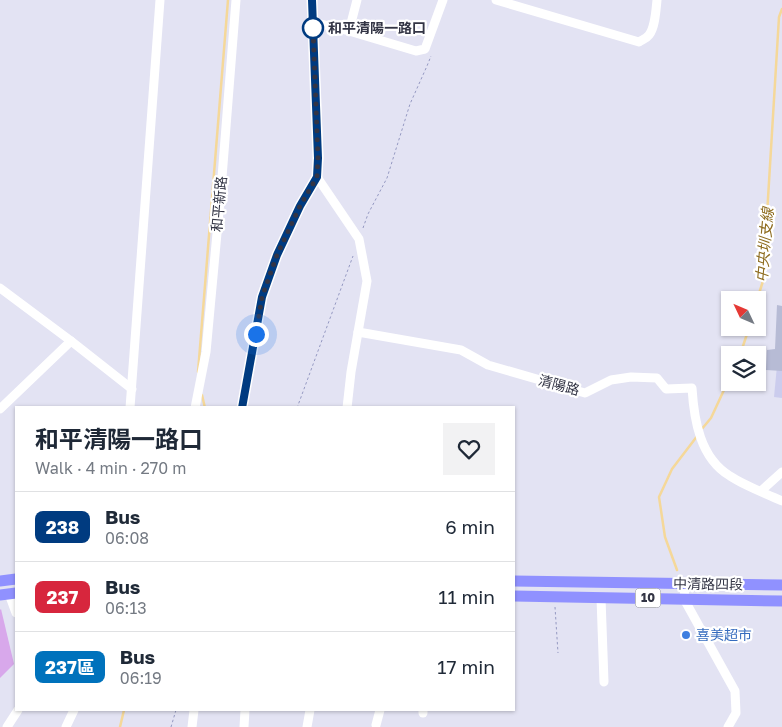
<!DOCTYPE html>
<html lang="en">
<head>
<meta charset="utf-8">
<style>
  :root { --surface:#fff; --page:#f2f2f3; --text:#1f2937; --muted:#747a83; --line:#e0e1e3 }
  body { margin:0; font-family:"Golos Text","Noto Sans TC",sans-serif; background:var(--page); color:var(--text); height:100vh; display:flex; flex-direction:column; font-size:19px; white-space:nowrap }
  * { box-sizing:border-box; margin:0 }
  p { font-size:16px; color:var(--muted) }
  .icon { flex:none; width:28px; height:28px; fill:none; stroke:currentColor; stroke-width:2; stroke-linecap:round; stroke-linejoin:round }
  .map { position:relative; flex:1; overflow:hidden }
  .side { position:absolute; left:15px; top:406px; width:500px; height:305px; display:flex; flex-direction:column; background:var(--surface); border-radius:0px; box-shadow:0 1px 4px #0004 }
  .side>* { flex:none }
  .badge { padding:0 10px; border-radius:8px; font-size:18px; line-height:32px }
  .needle { width:32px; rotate:314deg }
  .controls { position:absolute; left:721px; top:291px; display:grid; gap:10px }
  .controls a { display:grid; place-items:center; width:45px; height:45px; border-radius:0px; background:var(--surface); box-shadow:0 1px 4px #0004; font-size:25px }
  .you { position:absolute; width:25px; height:25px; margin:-12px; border:4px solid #fff; border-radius:50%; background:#1a73e8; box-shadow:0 0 0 8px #1a73e833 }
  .map>.badge { position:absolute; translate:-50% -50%; box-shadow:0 0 0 2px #fff }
  .round { display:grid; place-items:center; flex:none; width:52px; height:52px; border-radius:0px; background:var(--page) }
  .head { display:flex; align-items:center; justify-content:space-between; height:85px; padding:0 20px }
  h1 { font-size:24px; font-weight:700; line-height:38px }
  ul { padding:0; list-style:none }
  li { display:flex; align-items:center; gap:15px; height:70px; padding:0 20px; border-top:1px solid var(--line) }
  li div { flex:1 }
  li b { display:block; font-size:19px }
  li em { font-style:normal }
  li .badge { min-width:55px; font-weight:700; text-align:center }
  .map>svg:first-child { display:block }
  .education { fill:#cbcced }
  .green { fill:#d8a8eb }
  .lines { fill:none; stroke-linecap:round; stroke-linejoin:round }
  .stream { stroke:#f5d899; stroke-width:2.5 }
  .building { fill:#b7bbd5 }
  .path { stroke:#9599c2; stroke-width:1; stroke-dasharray:2.5 2.5; stroke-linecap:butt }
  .minor { stroke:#fff; stroke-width:9 }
  .major { stroke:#9091ff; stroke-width:11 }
  .line-casing { stroke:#fff; stroke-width:11 }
  .line { stroke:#003b80; stroke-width:8 }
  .walk { stroke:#333545; stroke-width:5; stroke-dasharray:0 9 }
  .stop-dot { fill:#fff; stroke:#003b80; stroke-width:2.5 }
  .shop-dot { fill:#3f7fe0; stroke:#fff; stroke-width:2 }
  .labels { text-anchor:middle; stroke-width:4.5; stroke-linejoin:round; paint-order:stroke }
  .shield { fill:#fff; stroke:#70727d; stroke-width:1 }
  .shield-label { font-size:12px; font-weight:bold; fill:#333545 }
  .stop-label { font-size:14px; font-weight:bold; fill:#333545; stroke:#fff; text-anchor:start }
  .street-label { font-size:14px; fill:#333545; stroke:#fff }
  .shop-label { font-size:14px; fill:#366cbe; stroke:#fff; text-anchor:start }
  .water-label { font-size:15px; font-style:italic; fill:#8e6c1f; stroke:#fff }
</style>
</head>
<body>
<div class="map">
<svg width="782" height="727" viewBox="0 0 782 727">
  <rect width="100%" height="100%" fill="#e3e3f3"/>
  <polygon class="education" points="782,314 782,398 774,397"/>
  <polygon class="green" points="1,609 14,664 0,678 0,610"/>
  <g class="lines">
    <g class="stream">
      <polyline points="757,300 763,281 779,17 782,9"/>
      <polyline points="740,355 749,328"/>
      <polyline points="198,372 228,0"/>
      <polyline points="202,395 205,408"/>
      <polyline points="701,430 711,418 730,377"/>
      <polyline points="677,570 665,537 659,497 672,469 698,435"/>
      <polyline points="120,727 124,710"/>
    </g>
  </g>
  <polygon class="building" points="777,305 782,306 782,371 766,370 767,350 775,349"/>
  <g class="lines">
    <g class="path">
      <polyline points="363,228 368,214 387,178 410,104 427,66 431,56"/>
      <polyline points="297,408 353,256"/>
      <polyline points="555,607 558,653"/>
      <polyline points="171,727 176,710"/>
    </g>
    <g class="minor">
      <path d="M496 0 639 42C642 40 646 39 649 35 655 28 656 10 657 0"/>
      <polyline points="313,22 349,31 416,51 425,49 443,0"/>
      <polyline points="349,31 357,0"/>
      <polyline points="317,177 359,239 367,281 351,372 347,408"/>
      <polyline points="0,288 71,341 132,389"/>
      <path d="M358 332 461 350 488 365 585 393 611 380 631 377 657 378 666 389 692 388C694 420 700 458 730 476 745 486 765 493 782 501"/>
      <polyline points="130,408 160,0"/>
      <polyline points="195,408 206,352 221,190 236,0"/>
      <polyline points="242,408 262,297 277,255 300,206 317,177 319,158 312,0"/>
      <polyline points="0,409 71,341"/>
      <polyline points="761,491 782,472"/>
      <polyline points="685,584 684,599 735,691 736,713 728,727"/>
      <polyline points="9,594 16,613"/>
      <polyline points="601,598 604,682"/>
      <polyline points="423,713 423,710"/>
      <polyline points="376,725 380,710"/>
      <polyline points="7,727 18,710"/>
      <polyline points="66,727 74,710"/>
      <polyline points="192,727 194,710"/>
      <polyline points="244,727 245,710"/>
      <polyline points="307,727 310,710"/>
    </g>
    <g class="major">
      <polyline points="0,581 16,579"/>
      <polyline points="514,581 782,585"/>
      <polyline points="0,595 16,593"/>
      <polyline points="514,596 782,601"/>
    </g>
  </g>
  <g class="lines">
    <g class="line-casing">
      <polyline id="line" points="242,408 262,297 277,255 300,206 317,177 318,158 312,0"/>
    </g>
    <use href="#line" class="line"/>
    <polyline class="walk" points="256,334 262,297 277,255 300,206 317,177 318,158 313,28"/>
  </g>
  <circle class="stop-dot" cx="313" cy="28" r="10"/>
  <circle class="shop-dot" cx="686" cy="635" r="5"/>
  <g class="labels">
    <rect class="shield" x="635.5" y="588.5" width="25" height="19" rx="4"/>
    <g class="shield-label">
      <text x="648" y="602">10</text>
    </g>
    <g class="stop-label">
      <text x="328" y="33">和平清陽一路口</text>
    </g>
    <g class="street-label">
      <text transform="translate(219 204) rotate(-85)" y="5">和平新路</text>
      <text transform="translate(559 385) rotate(15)" y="5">清陽路</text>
      <text transform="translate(708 584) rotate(1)" y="5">中清路四段</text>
    </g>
    <g class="shop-label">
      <text x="696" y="640">喜美超市</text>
    </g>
    <g class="water-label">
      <text transform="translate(765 245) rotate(-85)" y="5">中央圳支線</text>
    </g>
  </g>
</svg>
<div class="controls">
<a><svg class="needle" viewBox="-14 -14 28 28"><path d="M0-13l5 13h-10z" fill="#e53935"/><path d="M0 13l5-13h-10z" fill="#747a83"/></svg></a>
<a><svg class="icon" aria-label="layers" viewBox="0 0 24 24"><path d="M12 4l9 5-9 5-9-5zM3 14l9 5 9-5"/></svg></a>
</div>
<div class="you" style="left:256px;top:334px"></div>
<section class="side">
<div class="head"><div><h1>和平清陽一路口</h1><p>Walk · 4 min · 270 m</p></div><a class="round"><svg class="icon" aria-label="heart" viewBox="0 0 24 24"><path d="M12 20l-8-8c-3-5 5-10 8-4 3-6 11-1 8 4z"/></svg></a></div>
<ul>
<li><span class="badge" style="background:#003b80;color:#fff">238</span><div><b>Bus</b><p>06:08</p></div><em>6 min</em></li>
<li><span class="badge" style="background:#d7263d;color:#fff">237</span><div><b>Bus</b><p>06:13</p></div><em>11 min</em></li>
<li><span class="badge" style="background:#0072bc;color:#fff">237區</span><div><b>Bus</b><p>06:19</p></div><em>17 min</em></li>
</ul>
</section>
</div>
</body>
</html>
